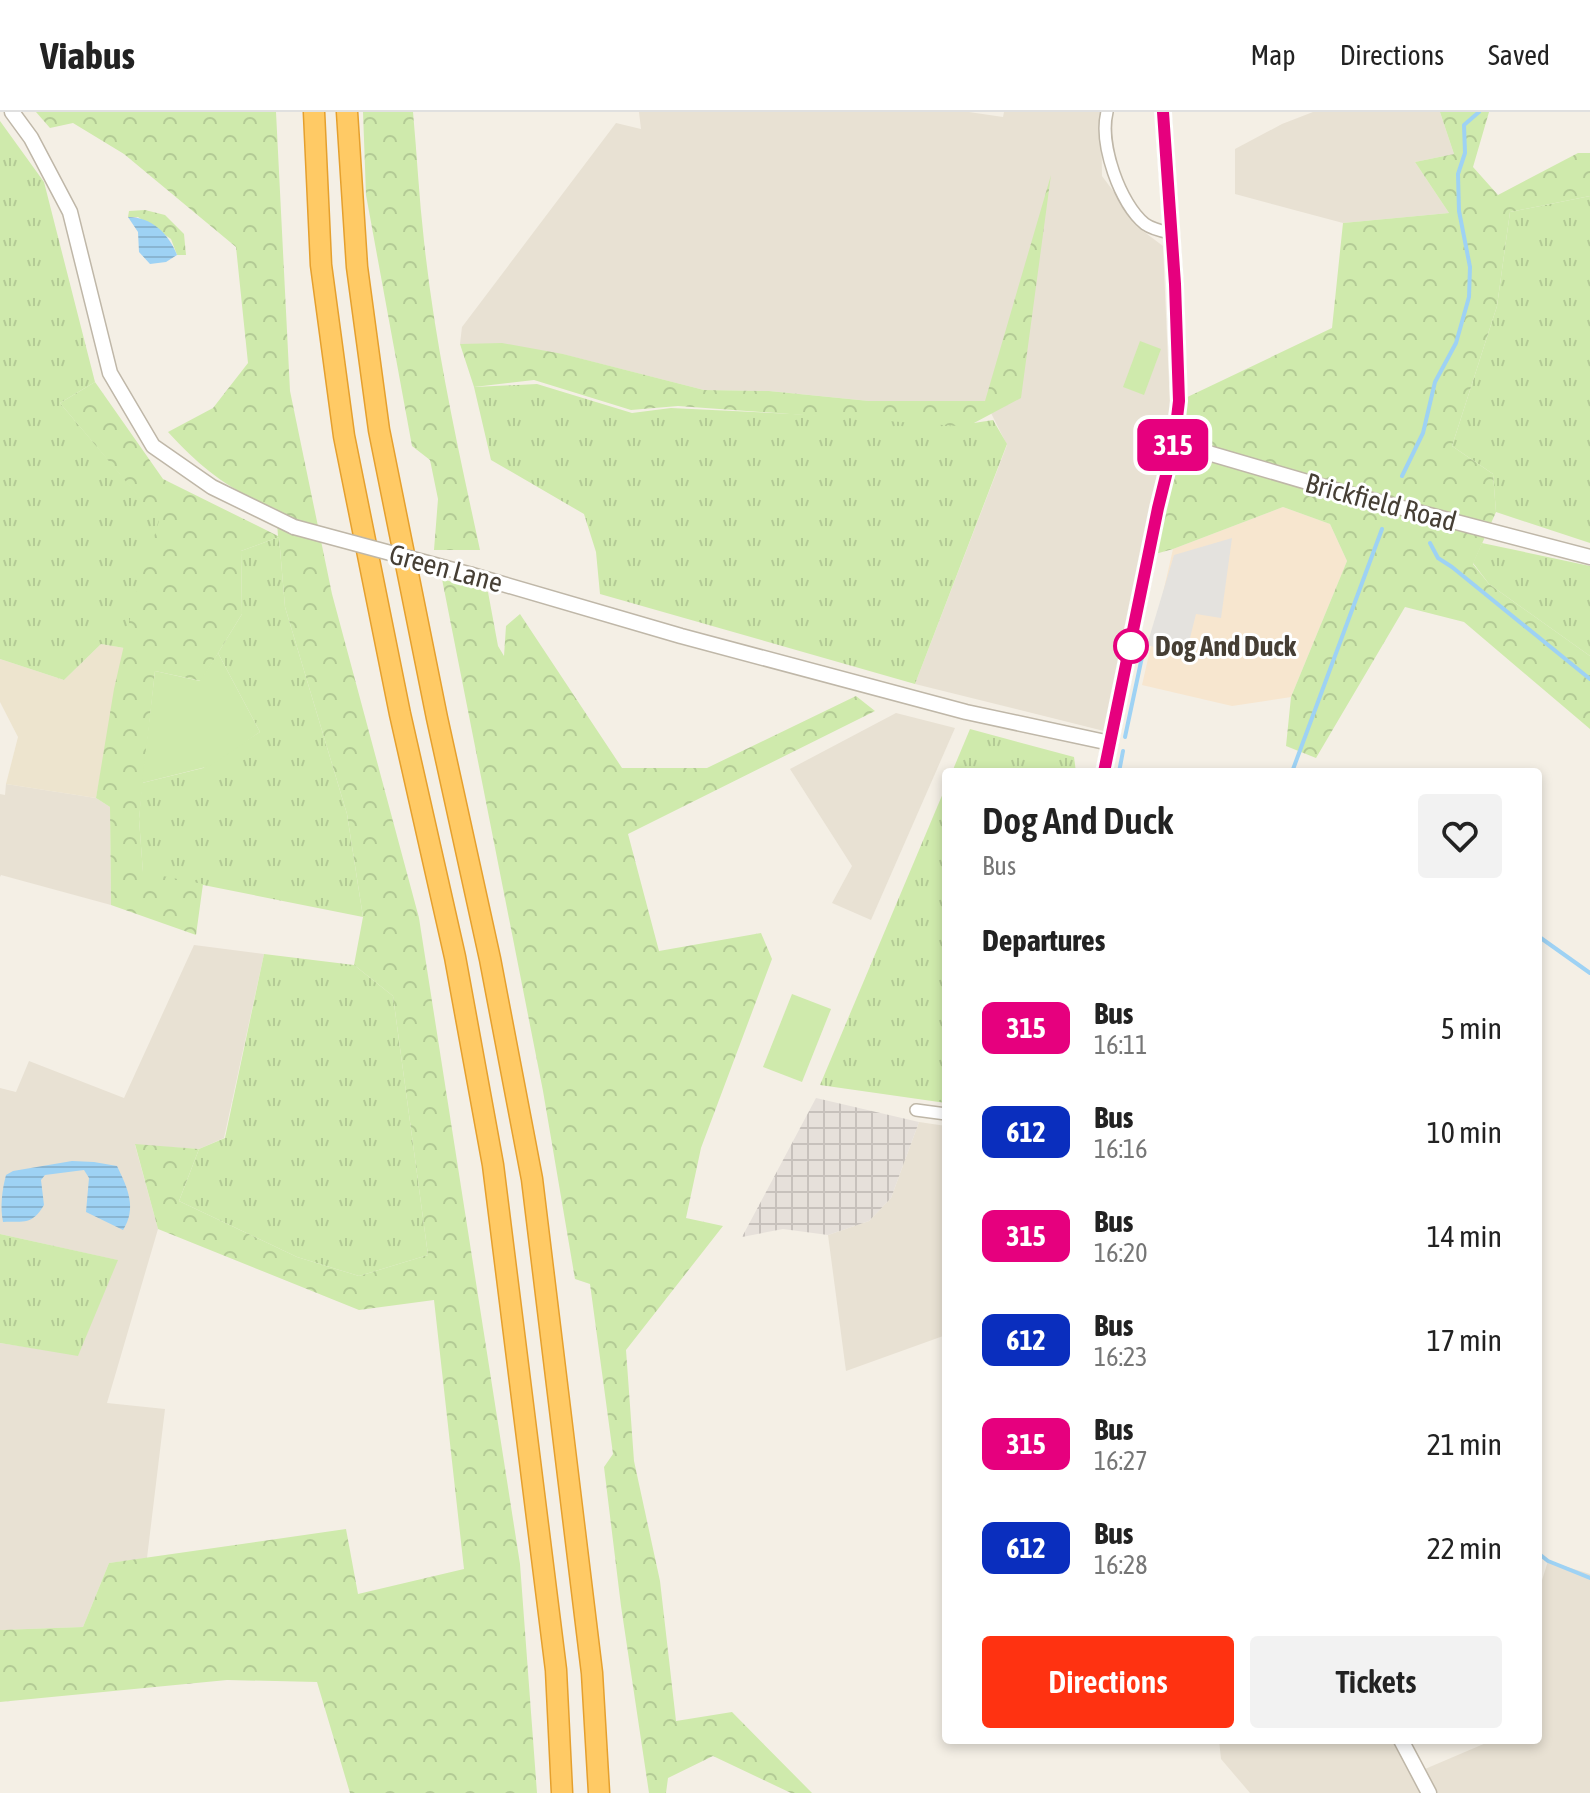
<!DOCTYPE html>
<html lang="en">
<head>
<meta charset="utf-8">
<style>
  :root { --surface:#fff; --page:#f2f2f2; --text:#222; --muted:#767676; --line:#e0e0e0; --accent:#ff3211 }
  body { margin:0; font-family:"Asap Condensed",sans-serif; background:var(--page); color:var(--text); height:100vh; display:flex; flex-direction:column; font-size:30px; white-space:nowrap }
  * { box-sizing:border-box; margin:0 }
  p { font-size:26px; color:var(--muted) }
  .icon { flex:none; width:44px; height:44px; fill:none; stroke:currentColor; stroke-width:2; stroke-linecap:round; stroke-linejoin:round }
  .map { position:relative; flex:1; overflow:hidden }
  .side { position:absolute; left:942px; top:656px; width:600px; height:976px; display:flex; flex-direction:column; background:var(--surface); border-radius:8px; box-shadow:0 4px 12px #0003 }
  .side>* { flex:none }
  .badge { padding:0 16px; border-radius:12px; font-size:28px; line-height:52px }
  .map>.badge { position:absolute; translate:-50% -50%; box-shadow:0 0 0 4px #fff }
  h2 { padding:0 40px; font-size:30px; line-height:72px }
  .round { display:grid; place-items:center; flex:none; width:84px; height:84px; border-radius:8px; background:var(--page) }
  .headline { display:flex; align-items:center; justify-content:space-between; height:136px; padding:0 40px }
  h1 { font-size:38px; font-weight:600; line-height:60px }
  .button { display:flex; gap:16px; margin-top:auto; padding:16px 40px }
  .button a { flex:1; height:92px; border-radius:8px; background:var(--accent); color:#fff; font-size:32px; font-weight:600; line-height:92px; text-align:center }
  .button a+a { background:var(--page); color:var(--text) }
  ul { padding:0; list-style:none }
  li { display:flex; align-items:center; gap:24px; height:104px; padding:0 40px }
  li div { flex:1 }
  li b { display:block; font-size:30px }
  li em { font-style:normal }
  li .badge { min-width:88px; font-weight:700; text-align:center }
  header { display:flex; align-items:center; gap:48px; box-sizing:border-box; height:112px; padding:0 40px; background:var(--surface); border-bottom:2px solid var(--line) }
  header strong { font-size:38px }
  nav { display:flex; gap:44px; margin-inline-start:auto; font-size:28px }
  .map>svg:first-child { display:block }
  .residential { fill:#e8e1d3 }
  .commercial { fill:#f7e6cf }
  .industrial { fill:url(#industrial-grid) }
  .education { fill:#ede4ce }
  .grass { fill:url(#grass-tufts) }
  .forest { fill:url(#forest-crowns) }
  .garden { fill:#cfeaac }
  .parking { fill:#e4e2de }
  .water { fill:url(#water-rules) }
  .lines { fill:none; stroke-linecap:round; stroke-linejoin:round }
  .stream { stroke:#9ed2f4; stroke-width:4 }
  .minor-casing { stroke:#bfb7a8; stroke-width:14 }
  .tertiary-casing { stroke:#bfb7a8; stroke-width:17 }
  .motorway-casing { stroke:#e5a02e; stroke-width:23 }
  .minor { stroke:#fff; stroke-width:11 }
  .tertiary { stroke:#fff; stroke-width:14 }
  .motorway { stroke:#ffca65; stroke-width:20 }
  .tertiary-bridge-casing { stroke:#bfb7a8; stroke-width:17; stroke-linecap:butt }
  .tertiary-bridge { stroke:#fff; stroke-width:14 }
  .line-casing { stroke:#fff; stroke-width:18 }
  .line { stroke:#e6007e; stroke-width:12 }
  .stop-dot { fill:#fff; stroke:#e6007e; stroke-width:4 }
  .labels { text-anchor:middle; stroke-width:6; stroke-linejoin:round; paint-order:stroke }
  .street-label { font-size:28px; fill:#463f35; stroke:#fff }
  .stop-label { font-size:28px; font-weight:bold; fill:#463f35; stroke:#fff; text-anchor:start }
</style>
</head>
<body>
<header>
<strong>Viabus</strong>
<nav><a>Map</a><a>Directions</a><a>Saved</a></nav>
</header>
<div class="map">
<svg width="1590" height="1681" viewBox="0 0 1590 1681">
  <defs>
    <pattern id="industrial-grid" width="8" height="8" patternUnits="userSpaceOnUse" patternTransform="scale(2)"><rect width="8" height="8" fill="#e6e0da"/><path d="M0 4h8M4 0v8" fill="none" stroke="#c7c1bc"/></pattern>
    <pattern id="grass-tufts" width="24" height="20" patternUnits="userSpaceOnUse" patternTransform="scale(2)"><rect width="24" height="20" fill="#cfeaac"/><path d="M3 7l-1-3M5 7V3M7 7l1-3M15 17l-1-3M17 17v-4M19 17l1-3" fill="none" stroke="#b3ca95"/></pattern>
    <pattern id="forest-crowns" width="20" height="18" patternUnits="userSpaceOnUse" patternTransform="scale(2)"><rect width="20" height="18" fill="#cfeaac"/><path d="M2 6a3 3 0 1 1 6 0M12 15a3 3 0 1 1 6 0" fill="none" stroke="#b3ca95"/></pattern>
    <pattern id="water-rules" width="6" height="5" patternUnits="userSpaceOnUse" patternTransform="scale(2)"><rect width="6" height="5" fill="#9ed2f4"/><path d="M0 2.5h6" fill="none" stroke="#89b5d2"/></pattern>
  </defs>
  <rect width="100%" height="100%" fill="#f4efe5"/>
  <g class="residential">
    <polygon points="639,0 969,0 1003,5 1004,0 1101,0 1102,64 1143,119 1163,134 1170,294 1108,620 915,572 1007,333 985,289 869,289 769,279 704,278 562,242 460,232 462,215 616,11 641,17"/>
    <polygon points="1313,0 1440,0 1454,42 1415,50 1449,101 1343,111 1235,82 1235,37 1282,12"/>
    <polygon points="896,601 955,616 871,808 832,791 852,754 790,657"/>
    <polygon points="6,672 96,686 110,695 111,793 1,763 0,765 0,682 5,683"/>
    <polygon points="194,833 264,842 224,1026 199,1037 135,1033 158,1117 107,1291 165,1297 147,1446 109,1451 83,1515 0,1518 0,1231 78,1243 117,1148 0,1122 0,976 16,980 29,949 124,986"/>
    <polygon points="919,1010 946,1014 946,1223 846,1259 828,1123 869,1109 891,1086"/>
    <polygon points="1548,1449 1590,1462 1590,1681 1250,1681 1221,1647 1219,1628 1401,1628 1418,1660 1493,1628 1538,1628 1538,1481"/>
  </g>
  <polygon class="commercial" points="1283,395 1330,412 1347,449 1291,585 1232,594 1142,573 1173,437"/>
  <polygon class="industrial" points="816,986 919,1010 891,1086 869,1109 828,1123 783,1117 742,1125"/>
  <polygon class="education" points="101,532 124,536 96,686 6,672 18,625 0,590 0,547 64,568"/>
  <g class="grass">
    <polygon points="0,9 44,70 95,270 60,291 160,409 124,536 101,532 64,568 0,547"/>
    <polygon points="1590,84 1590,431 1496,400 1493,362 1452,334 1497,194 1510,100"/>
    <polygon points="537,272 632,301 671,296 974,311 993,308 1007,332 915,572 600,482 596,440 584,402 491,348 474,275"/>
    <polygon points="279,425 285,495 347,702 363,805 143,761 139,707 142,671 203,656 260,620 218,541 242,502 241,439"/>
    <polygon points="1482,431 1590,454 1590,544 1489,472 1473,451"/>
    <polygon points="970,617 1074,645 1076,660 952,660"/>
    <polygon points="946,674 946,991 820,973"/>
    <polygon points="264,842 354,853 393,884 428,1143 359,1164 297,1145 179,1089 199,1037 225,1026"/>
    <polygon points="0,1122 118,1148 78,1244 0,1231"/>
  </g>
  <g class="forest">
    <path d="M36 0H276L290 279 332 482 419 806 520 1452 537 1681H350L317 1570 227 1568 0 1590V1518L83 1515 109 1451 346 1417 358 1482 464 1457 434 1188 359 1198 158 1117 135 1032 199 1037 179 1089 297 1145 359 1164 428 1143 393 884 354 853 363 805 347 702 285 495 279 425 241 439 242 502 201 569 155 559 139 707 143 760 203 772 196 823 111 793 110 695 96 686 114 577 134 489 159 409 60 291 95 270 163 367 278 424 276 397C229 378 202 357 168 320L213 296 248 251 236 135 124 42 73 11 50 16Z"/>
    <path d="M363 0H413C417 43 419 86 424 129 435 233 458 336 480 438H434L438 387 430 348 412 334 366 83Z"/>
    <polygon points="1440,0 1489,0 1473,55 1498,83 1578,41 1590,41 1590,84 1510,100 1497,194 1452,334 1493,362 1496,400 1473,452 1489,472 1590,544 1590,617 1464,510 1405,495 1316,646 1286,634 1291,585 1347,449 1330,412 1283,395 1173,437 1148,444 1179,289 1332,216 1343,111 1449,101 1415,50 1454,42"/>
    <polygon points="1051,63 1021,286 974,311 957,314 678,294 631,298 534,268 474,275 460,232 502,231 563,242 704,278 769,279 869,289 985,289"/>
    <polygon points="145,98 165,103 184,122 186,143 177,143 171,127 138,105 128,105 129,99"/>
    <polygon points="442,467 488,480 498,534 504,544 506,514 520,502 622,656 707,656 856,584 875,599 628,722 659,839 761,821 772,847 701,1036 686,1106 723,1114 626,1238 634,1349 660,1469 676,1609 732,1600 812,1681 791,1681 713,1644 668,1666 666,1681 649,1681 621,1494 604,1355 613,1342 590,1172 575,1167 543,979"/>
  </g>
  <g class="garden">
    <polygon points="1140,229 1161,237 1144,283 1123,275"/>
    <polygon points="218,541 260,620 210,654 142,671 155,559 200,569"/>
    <polygon points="792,882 831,897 802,970 763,955"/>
  </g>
  <polygon class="parking" points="1232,426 1221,506 1196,502 1188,534 1171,531 1169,539 1147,533 1174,443"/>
  <g class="water">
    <path d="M128 105C152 105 169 122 177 143L166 150 150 152 139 140 138 120Z"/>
    <path d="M72 1049 94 1050 117 1054C128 1077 137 1096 123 1118L86 1100 89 1066 84 1058 45 1063 41 1068 44 1093C32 1113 25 1109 3 1110 0 1095 2 1078 6 1063L13 1059Z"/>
  </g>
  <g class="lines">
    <g class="stream">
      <polyline points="1402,364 1423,321 1435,270 1456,231 1469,185 1470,155 1459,99 1458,62 1465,41 1464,13 1479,0"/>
      <polyline points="1430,431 1438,446 1452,455 1590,567"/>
      <polyline points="1125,625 1142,545"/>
      <polyline points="1119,660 1123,639"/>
      <polyline points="1292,660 1382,417"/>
      <polyline points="1538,824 1590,861"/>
      <polyline points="1538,1441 1548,1449 1590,1466"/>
    </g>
    <g class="minor-casing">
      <g id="minor">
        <path d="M1107 0C1099 32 1120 92 1145 112 1152 117 1161 119 1170 121"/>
        <polyline points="916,998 946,1002"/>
      </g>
    </g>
    <g class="tertiary-casing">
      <g id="tertiary">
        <polyline points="12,0 31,26 70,100 110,261 153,334 212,375 294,415"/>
        <polyline points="1174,331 1345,381 1590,445"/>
        <polyline points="472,463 681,524 966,600 1110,631"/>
        <polyline points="1104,660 1158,396 1174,331 1179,289 1175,172 1163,0"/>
        <polyline points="1401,1628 1429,1681"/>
      </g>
    </g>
    <g class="motorway-casing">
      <g id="motorway">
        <polyline points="314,0 321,153 344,324 400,602 455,845 493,1053 556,1558 562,1681"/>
        <polyline points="347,0 357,155 379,318 437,606 490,847 532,1067 592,1561 599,1681"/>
      </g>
    </g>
    <use href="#minor" class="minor"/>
    <use href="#tertiary" class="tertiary"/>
    <use href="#motorway" class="motorway"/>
    <g class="tertiary-bridge-casing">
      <polyline id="tertiary-bridge" points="294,415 472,463"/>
    </g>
    <use href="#tertiary-bridge" class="tertiary-bridge"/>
  </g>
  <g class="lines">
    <g class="line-casing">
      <polyline id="line" points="1104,660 1158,396 1174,331 1179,289 1175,172 1163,0"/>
    </g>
    <use href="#line" class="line"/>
  </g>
  <circle class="stop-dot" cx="1131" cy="534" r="16"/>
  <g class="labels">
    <g class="street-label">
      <text transform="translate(1381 390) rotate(15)" y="10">Brickfield Road</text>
      <text transform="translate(446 456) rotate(15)" y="10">Green Lane</text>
    </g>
    <g class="stop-label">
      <text x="1155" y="544">Dog And Duck</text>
    </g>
  </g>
</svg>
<b class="badge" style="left:1173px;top:333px;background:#e6007e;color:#fff">315</b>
<section class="side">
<div class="headline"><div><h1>Dog And Duck</h1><p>Bus</p></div><a class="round"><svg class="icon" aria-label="heart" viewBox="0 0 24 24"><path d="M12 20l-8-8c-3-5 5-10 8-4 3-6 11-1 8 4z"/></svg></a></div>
<h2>Departures</h2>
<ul>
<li><span class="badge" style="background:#e6007e;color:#fff">315</span><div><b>Bus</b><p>16:11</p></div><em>5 min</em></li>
<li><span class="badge" style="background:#0a2ebe;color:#fff">612</span><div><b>Bus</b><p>16:16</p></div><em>10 min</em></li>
<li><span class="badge" style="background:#e6007e;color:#fff">315</span><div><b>Bus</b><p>16:20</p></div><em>14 min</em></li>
<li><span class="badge" style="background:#0a2ebe;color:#fff">612</span><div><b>Bus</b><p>16:23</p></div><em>17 min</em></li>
<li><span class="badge" style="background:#e6007e;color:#fff">315</span><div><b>Bus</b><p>16:27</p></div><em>21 min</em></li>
<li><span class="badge" style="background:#0a2ebe;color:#fff">612</span><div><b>Bus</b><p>16:28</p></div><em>22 min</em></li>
</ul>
<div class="button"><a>Directions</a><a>Tickets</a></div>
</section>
</div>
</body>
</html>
